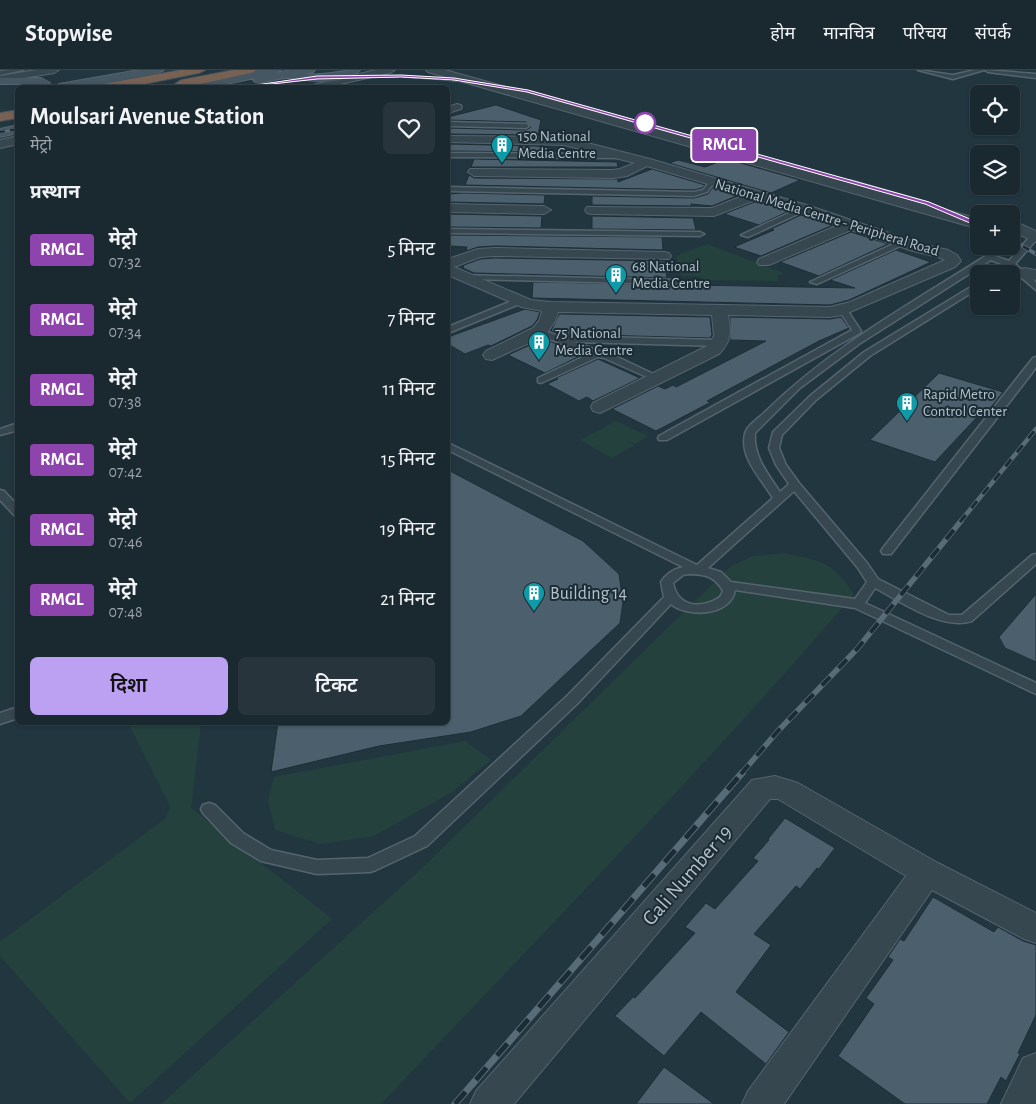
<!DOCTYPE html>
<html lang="hi">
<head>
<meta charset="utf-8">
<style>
  :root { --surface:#1a2830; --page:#27343c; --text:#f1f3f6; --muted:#9fa6ab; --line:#38444c; --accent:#bca0f2 }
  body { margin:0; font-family:"Alegreya Sans","Noto Sans Devanagari",sans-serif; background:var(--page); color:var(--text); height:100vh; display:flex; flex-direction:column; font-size:19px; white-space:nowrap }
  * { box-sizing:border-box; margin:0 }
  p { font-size:16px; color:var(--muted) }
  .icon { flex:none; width:28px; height:28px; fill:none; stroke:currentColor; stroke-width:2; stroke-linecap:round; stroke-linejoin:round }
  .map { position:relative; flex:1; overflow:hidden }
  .drawer { position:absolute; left:15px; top:15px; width:435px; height:640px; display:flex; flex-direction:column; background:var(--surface); border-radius:8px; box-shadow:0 1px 4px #0004,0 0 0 1px var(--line) }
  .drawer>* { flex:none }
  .badge { padding:0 10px; border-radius:4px; font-size:18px; line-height:32px }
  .buttons { position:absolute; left:970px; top:15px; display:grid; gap:10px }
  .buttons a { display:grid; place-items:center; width:50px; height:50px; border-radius:8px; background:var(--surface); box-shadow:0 1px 4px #0004,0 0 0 1px var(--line); font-size:25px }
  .map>.badge { position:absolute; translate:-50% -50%; box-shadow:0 0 0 2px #fff }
  h2 { padding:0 15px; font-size:19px; line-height:45px }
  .round { display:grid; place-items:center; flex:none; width:52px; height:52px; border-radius:8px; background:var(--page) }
  .overview { display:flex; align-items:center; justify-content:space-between; height:85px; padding:0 15px }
  h1 { font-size:24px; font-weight:600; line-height:38px }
  .primary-button { display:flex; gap:10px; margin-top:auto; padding:10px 15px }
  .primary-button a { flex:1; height:58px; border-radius:8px; background:var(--accent); color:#111; font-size:20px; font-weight:600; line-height:58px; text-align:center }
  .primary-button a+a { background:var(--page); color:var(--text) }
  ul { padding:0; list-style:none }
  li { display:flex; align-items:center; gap:15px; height:70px; padding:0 15px }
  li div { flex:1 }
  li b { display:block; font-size:19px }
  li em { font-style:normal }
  li .badge { min-width:55px; font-weight:700; text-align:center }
  header { display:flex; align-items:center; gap:30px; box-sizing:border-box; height:70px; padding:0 25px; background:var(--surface); border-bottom:1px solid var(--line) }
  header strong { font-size:24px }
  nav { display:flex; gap:28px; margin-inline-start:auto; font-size:18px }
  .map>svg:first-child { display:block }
  .green { fill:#24413e }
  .building { fill:#4b606c; stroke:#1e2e37 }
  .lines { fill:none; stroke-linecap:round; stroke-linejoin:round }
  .service-casing { stroke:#55646e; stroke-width:3 }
  .minor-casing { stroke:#55646e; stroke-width:2 }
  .tertiary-casing { stroke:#55646e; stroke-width:2 }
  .secondary-casing { stroke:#55646e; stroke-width:2 }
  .motorway-casing { stroke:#42515b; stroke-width:2 }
  .service { fill:#374750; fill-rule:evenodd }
  .minor { fill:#374750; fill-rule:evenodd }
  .tertiary { fill:#374750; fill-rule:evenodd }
  .secondary { fill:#445763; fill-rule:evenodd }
  .motorway { fill:#776153; fill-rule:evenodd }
  .rail-far4-casing { stroke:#586c77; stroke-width:2.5 }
  .rail-far3-casing { stroke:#586c77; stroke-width:4 }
  .rail-far2-casing { stroke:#586c77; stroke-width:4.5 }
  .rail-far1-casing { stroke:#586c77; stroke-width:5.5 }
  .rail-casing { stroke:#586c77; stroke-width:7 }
  .rail-far4 { stroke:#1c2c35; stroke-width:2; stroke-dasharray:5; stroke-linecap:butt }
  .rail-far3 { stroke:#1c2c35; stroke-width:2.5; stroke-dasharray:7; stroke-linecap:butt }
  .rail-far2 { stroke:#1c2c35; stroke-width:3; stroke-dasharray:9; stroke-linecap:butt }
  .rail-far1 { stroke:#1c2c35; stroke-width:4; stroke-dasharray:12; stroke-linecap:butt }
  .rail { stroke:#1c2c35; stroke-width:5; stroke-dasharray:16; stroke-linecap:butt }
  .line { fill:#8e44ad; stroke:#fff }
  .stop-dot { fill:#fff; stroke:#8e44ad; stroke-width:2.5 }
  .labels { text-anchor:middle; stroke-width:4; stroke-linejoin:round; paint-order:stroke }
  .far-poi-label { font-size:15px; fill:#b3c1cb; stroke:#1c2c35; text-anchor:start }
  .far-street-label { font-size:15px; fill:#b3c1cb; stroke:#1c2c35 }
  .poi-label { font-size:18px; fill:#b3c1cb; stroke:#1c2c35; text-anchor:start }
  .near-street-label { font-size:21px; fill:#b3c1cb; stroke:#1c2c35 }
</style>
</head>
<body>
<header>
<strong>Stopwise</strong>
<nav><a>होम</a><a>मानचित्र</a><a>परिचय</a><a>संपर्क</a></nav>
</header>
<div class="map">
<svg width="1036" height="1034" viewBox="0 0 1036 1034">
  <rect width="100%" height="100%" fill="#223640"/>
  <g class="green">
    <polygon points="707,174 784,203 777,206 778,211 702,210 701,207 681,206 676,186"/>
    <polygon points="616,351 648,366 635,374 620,367 634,375 612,388 580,370"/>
    <path d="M784 483C821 491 832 491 854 524 703 700 540 866 381 1034H161L420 800 731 496 753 486Z"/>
    <polygon points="128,653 201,653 191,738 332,849 130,1033 0,886 0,872 166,748 170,736"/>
    <polygon points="465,671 491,690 452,722 374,766 320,774 275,760 268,730 274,707"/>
  </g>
  <g class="building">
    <polygon points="496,35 541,50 538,65 448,64 448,58 526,60 531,57 526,52 448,50 448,47"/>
    <polygon points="448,74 535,76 545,77 544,82 448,81"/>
    <polygon points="474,89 617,92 618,97 471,97"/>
    <polygon points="726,89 734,91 800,110 771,123 669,93 678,90 705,97"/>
    <polygon points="652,99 705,115 702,118 694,120 465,115 469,105 474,108 618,109 618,112"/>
    <polygon points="713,117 739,125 712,136 691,134 691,136 592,135 592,126 694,128 708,124"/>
    <polygon points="463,123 545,125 544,134 448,132 448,124"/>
    <polygon points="757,131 789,141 759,155 724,144"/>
    <polygon points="448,144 542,146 541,158 448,157"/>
    <polygon points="801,145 833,155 761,186 734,177 774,160 771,159"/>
    <polygon points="592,146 693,148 696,160 592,159"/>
    <polygon points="851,162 888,174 819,206 780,192"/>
    <polygon points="448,165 662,167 663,180 495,176 478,177 466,181 467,177 448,176"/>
    <polygon points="896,180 931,192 849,230 830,235 532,228 533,212 855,218 830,210"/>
    <polygon points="495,188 665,191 667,208 474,203 463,198 464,195 480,189"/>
    <polygon points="525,239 540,242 537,250 532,256 491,276 488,275 465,284 448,274 448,267"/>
    <polygon points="559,244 710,247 712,265 710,268 559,264 551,261"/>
    <polygon points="730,247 830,249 841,247 849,258 819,271 707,331 711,332 656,361 612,339 658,316 665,319 673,315 676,317 766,271 730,270"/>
    <polygon points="543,269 584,284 545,303 508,285"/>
    <polygon points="598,289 640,308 593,331 587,327 579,331 547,314 558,309 556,308"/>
    <polygon points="939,303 1003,322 984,346 979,345 935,392 870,370"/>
    <polygon points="448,400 583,471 619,504 623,532 620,553 521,646 471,662 379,676 271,702 278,652 448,652"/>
    <polygon points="1036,524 1036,592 1005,578 999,567"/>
    <polygon points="785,748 835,778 819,799 817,798 800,819 796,816 754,864 771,875 736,922 789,962 766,994 701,942 664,986 615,946 633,927 635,928 695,863 685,857 706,833 715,839 758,791 753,788 769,770 768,769"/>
    <polygon points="933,827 994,862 998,857 1023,871 1036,875 1036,945 1018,983 1020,984 1006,1011 1001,1007 987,1034 905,1034 838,986 874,934 866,928 893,890 888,887 900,869 904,871"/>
    <polygon points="664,997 714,1034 636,1034"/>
  </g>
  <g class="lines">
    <g class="service-casing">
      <g id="service">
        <polygon points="10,0 23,0 0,5 0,1"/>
        <polygon points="918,0 953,5 975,0 984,0 953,9"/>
        <polygon points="985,0 1036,4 1036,8 988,2"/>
        <polygon points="448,52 526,54 529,56 526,58 448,56"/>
        <polygon points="448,83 623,84 626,86 623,88 448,87"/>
        <polygon points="712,109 715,111 707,122 694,126 448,121 448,117 694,122 703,120"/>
        <polygon points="802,137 809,139 748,167 741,165"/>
        <polygon points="448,159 700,162 704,164 700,166 448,163"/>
        <path d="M1032 164H1036V170L1015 194 1034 210 1036 213V220L1010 198 1001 204H991L1004 195 991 190 859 274 800 318 755 363C753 386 768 404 780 422L789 414 776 395 769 378 773 362 810 326 864 282 979 212V218L870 286 816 330 782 365 779 378 786 395 799 413 867 493 878 509 949 545H962L1032 485 1036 484V494L972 551C942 561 902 532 875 518L865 533 1036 613V624L855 538 735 520C731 546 688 548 671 534L577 634 427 776 376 800 370 802 317 804 261 791 231 773 203 743 201 739 203 735 209 733 215 735 243 763 271 780 317 790 368 788 415 766 567 626 664 527 661 512C666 504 674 499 683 497L448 380V373L697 495 773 428C762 410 739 387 745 364 746 356 759 348 765 342 830 278 910 234 987 185L996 176H1004L995 186 1009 191ZM794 421 858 498 867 512 855 529 731 512 721 502 708 498ZM688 504C704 504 715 506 723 521L720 527C702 539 678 538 673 513L683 505Z"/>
        <polygon points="900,171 907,173 817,214 810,212"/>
        <polygon points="461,205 676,210 680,212 676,214 464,209 461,209"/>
        <polygon points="519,228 523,231 522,233 448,263 448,257"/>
        <polygon points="843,237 846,238 861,261 860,263 667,370 659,370 658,368 659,366 852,260 839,240"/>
        <polygon points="539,259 559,266 721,270 726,273 721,276 574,272 599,281 609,283 664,309 659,312 656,311 604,288 598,287 541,313 538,312 538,308 589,284 536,264 536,260"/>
        <polygon points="1036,287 1036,297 1032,303 891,484 883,484 881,481 883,478 1033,288"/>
        <polygon points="18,353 18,360 0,365 0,359"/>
        <polygon points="0,420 4,421 18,436 18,446 14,445 0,430"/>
        <polygon points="18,637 18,648 0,654 0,643"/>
      </g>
    </g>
    <g class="minor-casing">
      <g id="minor">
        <polygon points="36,0 59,0 54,3 0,12 0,6"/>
        <polygon points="376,0 395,0 390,3 322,18 300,18"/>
        <polygon points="457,34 461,35 462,37 461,39 448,43 448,37"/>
        <path d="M448 66 564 67 650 89 810 136 921 174 948 180 957 185 961 191 955 197 843 245 830 247 728 245C731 261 732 271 719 284L600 343 593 341 591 337 593 333 707 276 714 266 712 245 558 242 555 251 545 266 492 290 486 289 483 285 486 281 533 258 539 251 542 241 522 237 448 205V189L478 179 495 178 664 182 669 183 671 186 669 189 495 186 480 187 454 197 531 230 551 232 830 237 850 232 945 190 938 187 913 181 851 160 769 195H759L757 192 759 189 838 155 758 129 714 146 592 144 587 143 585 140 587 137 712 138 745 125 647 96 627 106 613 108 474 106 468 102 470 99 613 100 620 99 635 93 564 75 448 72Z"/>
        <polygon points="448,134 544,136 551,140 544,144 448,142"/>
        <polygon points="1024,198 1036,200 1036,210 1019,206 1016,203 1019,200"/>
        <polygon points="775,706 798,713 938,793 1036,843 1036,873 1024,869 932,820 784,1034 742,1034 748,1021 906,806 778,729 770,729 514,1034 470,1034 476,1021 752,710"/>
        <polygon points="1036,983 1036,1034 1001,1034 1023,988"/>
      </g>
    </g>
    <g class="tertiary-casing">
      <g id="tertiary">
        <polygon points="426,0 445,0 979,149 979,159 428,2"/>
        <polygon points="18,66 18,74 0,78 0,70"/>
        <polygon points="1011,150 1036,161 1036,172 1011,161"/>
      </g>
    </g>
    <g class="secondary-casing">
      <g id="secondary">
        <polygon points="139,0 164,0 158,3 81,18 53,18 59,14"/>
        <path d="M258 0H281L276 3 292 0H315L313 2 305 4C324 6 341 0 360 0 344 17 310 11 290 8 281 7 268 12 259 13L255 12 253 10 255 8 207 18H181L187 14Z"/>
        <polygon points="0,8 41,8 50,13 46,18 33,18 36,14 0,14"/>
        <polygon points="18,55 18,63 0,67 0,59"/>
      </g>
    </g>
    <g class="motorway-casing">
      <g id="motorway">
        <polygon points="181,0 205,0 199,3 124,18 97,18 103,14"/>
        <polygon points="234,0 257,0 251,3 181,18 175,14 181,10"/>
        <polygon points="18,40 18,48 0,51 0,43"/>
      </g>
    </g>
    <use href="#service" class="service"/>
    <use href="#minor" class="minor"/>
    <use href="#tertiary" class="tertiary"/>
    <use href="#secondary" class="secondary"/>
    <use href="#motorway" class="motorway"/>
    <g class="rail-far4-casing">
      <g id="rail-far4">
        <path d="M238 18C265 15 291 10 318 8 388 3 459 8 528 21L855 113"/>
        <polyline points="0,62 18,59"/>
      </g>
    </g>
    <g class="rail-far3-casing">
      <g id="rail-far3">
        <polyline points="850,111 927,133 979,154"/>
        <polyline points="1011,169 1036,184"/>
      </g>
    </g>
    <g class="rail-far2-casing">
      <polyline id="rail-far2" points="960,452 1036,359"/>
    </g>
    <g class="rail-far1-casing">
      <polyline id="rail-far1" points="741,704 777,662 857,579 961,451"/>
    </g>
    <g class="rail-casing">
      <polyline id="rail" points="455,1034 742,703"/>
    </g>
    <use href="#rail-far4" class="rail-far4"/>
    <use href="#rail-far3" class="rail-far3"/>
    <use href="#rail-far2" class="rail-far2"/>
    <use href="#rail-far1" class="rail-far1"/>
    <use href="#rail" class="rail"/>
  </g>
  <polygon class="line" points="401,5 454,8 528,20 929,132 982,154 977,156 925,134 527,22 454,10 401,7 317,9 236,18 317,6"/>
  <defs>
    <g id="building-pin" transform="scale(1.125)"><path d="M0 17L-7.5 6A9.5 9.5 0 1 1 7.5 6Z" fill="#0f9aa8" stroke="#1c2c35"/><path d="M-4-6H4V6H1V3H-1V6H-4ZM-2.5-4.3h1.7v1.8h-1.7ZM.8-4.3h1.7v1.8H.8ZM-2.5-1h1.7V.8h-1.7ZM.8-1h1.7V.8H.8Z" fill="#fff"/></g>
  </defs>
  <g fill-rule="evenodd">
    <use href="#building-pin" x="502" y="75"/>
    <use href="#building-pin" x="616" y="205"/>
    <use href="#building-pin" x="539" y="272"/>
    <use href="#building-pin" x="907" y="333"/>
    <use href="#building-pin" x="534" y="523"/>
  </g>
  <circle class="stop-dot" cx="645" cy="53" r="10"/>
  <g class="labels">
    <g class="far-poi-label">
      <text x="518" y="71">150 National<tspan x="518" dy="17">Media Centre</tspan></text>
      <text x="632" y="201">68 National<tspan x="632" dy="17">Media Centre</tspan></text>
      <text x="555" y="268">75 National<tspan x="555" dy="17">Media Centre</tspan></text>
      <text x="923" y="329">Rapid Metro<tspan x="923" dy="17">Control Center</tspan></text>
    </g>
    <g class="far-street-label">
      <text transform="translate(827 147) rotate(17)" y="5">National Media Centre - Peripheral Road</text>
    </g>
    <g class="poi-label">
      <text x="550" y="529">Building 14</text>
    </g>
    <g class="near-street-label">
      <text transform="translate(687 805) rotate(-49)" y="7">Gali Number 19</text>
    </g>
  </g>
</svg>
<div class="buttons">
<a><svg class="icon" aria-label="locate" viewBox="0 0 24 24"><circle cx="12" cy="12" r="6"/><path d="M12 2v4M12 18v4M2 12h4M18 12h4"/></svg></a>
<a><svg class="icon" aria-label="layers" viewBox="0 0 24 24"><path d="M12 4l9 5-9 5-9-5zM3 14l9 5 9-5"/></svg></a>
<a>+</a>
<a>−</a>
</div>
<b class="badge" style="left:724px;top:75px;background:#8e44ad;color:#fff">RMGL</b>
<section class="drawer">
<div class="overview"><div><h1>Moulsari Avenue Station</h1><p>मेट्रो</p></div><a class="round"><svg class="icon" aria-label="heart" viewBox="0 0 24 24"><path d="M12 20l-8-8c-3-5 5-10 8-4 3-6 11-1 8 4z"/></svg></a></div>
<h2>प्रस्थान</h2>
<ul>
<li><span class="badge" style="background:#8e44ad;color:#fff">RMGL</span><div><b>मेट्रो</b><p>07:32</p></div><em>5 मिनट</em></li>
<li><span class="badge" style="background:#8e44ad;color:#fff">RMGL</span><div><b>मेट्रो</b><p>07:34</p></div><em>7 मिनट</em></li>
<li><span class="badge" style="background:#8e44ad;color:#fff">RMGL</span><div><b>मेट्रो</b><p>07:38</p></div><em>11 मिनट</em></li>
<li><span class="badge" style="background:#8e44ad;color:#fff">RMGL</span><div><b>मेट्रो</b><p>07:42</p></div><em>15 मिनट</em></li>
<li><span class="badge" style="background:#8e44ad;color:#fff">RMGL</span><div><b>मेट्रो</b><p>07:46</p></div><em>19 मिनट</em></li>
<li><span class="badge" style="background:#8e44ad;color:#fff">RMGL</span><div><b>मेट्रो</b><p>07:48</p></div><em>21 मिनट</em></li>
</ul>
<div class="primary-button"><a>दिशा</a><a>टिकट</a></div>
</section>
</div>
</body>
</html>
